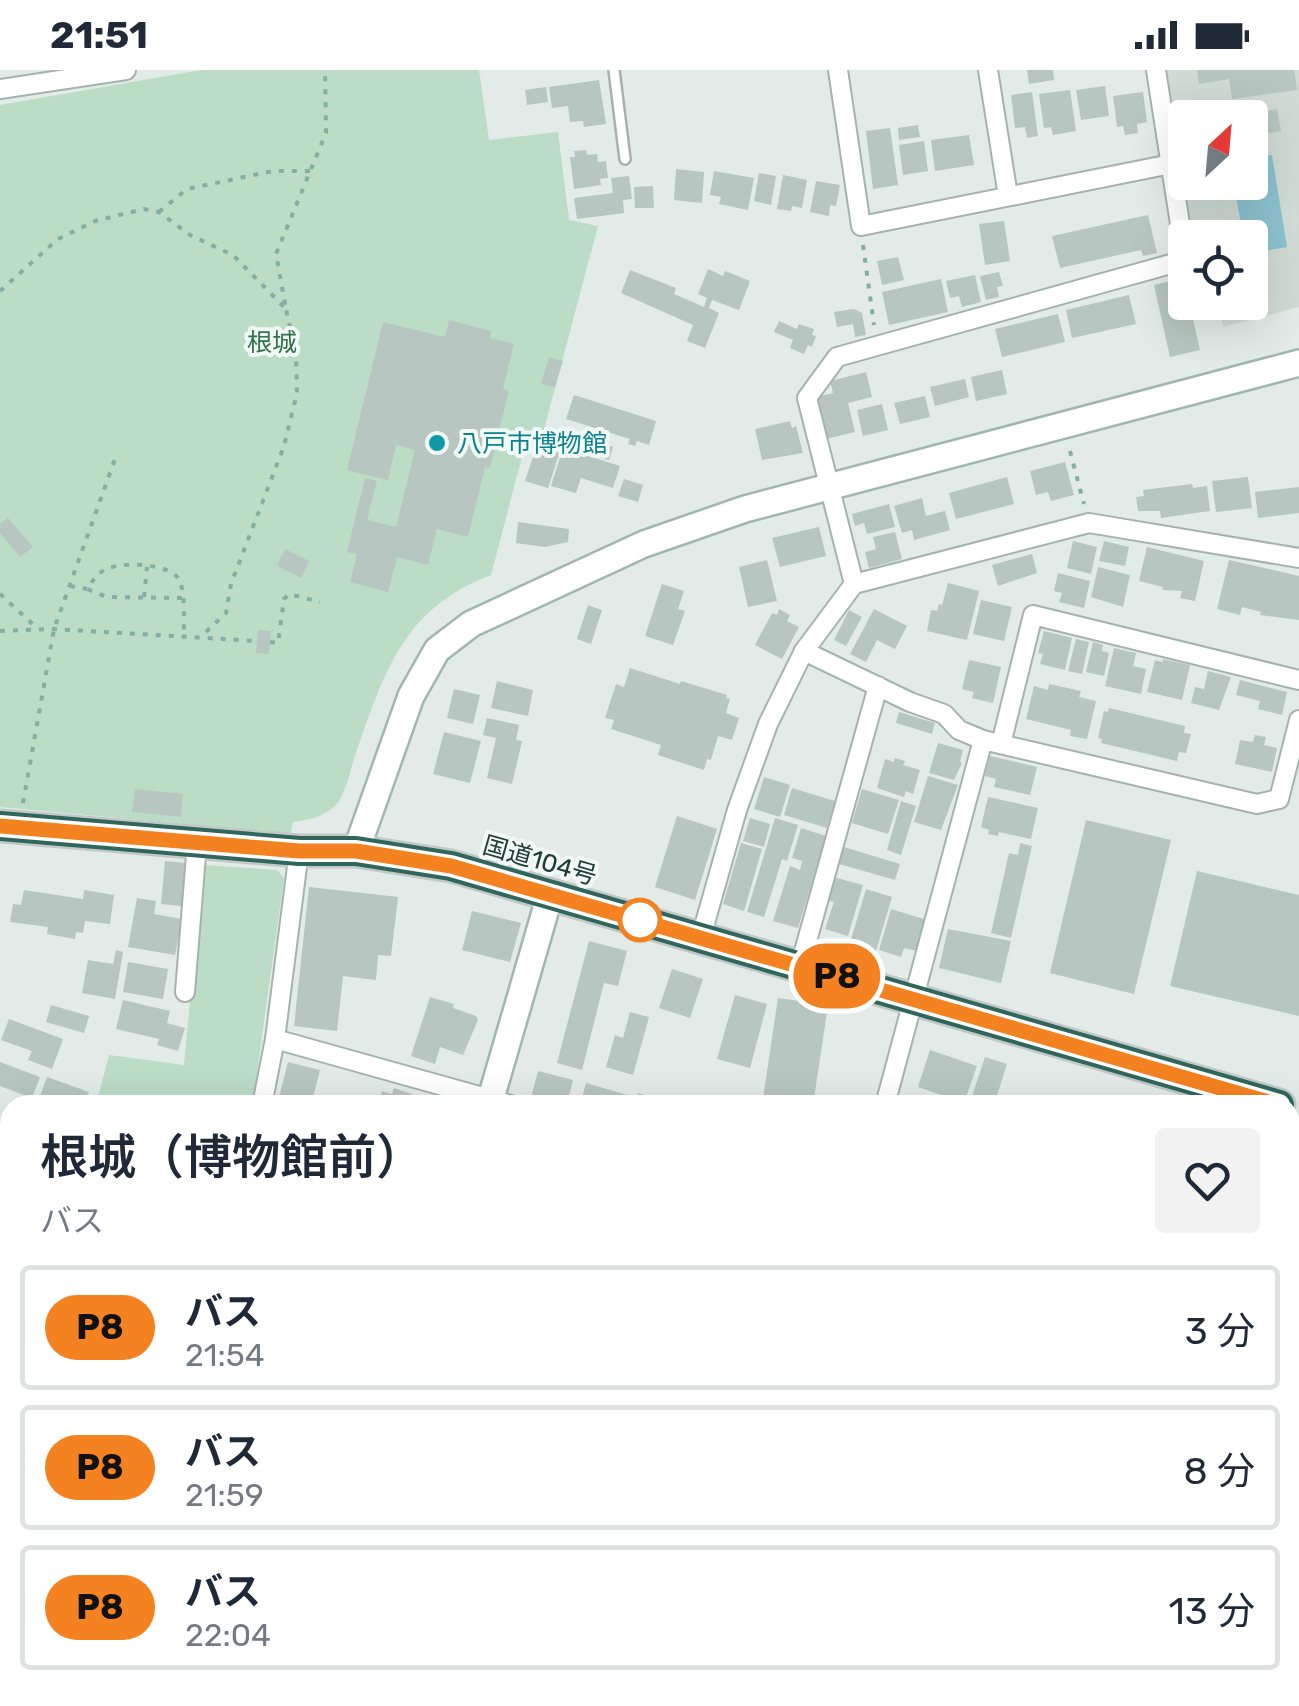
<!DOCTYPE html>
<html lang="ja">
<head>
<meta charset="utf-8">
<style>
  :root { --surface:#fff; --page:#f2f2f3; --text:#1f2937; --muted:#747a83; --line:#e0e1e3 }
  body { margin:0; font-family:Rubik,"Noto Sans JP",sans-serif; background:var(--page); color:var(--text); height:100vh; display:flex; flex-direction:column; font-size:38px; white-space:nowrap }
  * { box-sizing:border-box; margin:0 }
  p { font-size:32px; color:var(--muted) }
  .icon { flex:none; width:55px; height:55px; fill:none; stroke:currentColor; stroke-width:2; stroke-linecap:round; stroke-linejoin:round }
  .map { position:relative; flex:1; overflow:hidden }
  .side { position:absolute; left:0px; top:1025px; width:1300px; height:612px; display:flex; flex-direction:column; background:var(--surface); border-radius:30px 30px 0 0; box-shadow:0 10px 40px #0002 }
  .side>* { flex:none }
  .badge { padding:0 20px; border-radius:32px; font-size:35px; line-height:65px }
  .needle { width:65px; rotate:26deg }
  .tools { position:absolute; left:1168px; top:30px; display:grid; gap:20px }
  .tools a { display:grid; place-items:center; width:100px; height:100px; border-radius:10px; background:var(--surface); box-shadow:0 10px 40px #0002; font-size:50px }
  .map>.badge { position:absolute; translate:-50% -50%; box-shadow:0 0 0 5px #fff }
  .round { display:grid; place-items:center; flex:none; width:105px; height:105px; border-radius:10px; background:var(--page) }
  .summary { display:flex; align-items:center; justify-content:space-between; height:170px; padding:0 40px }
  h1 { font-size:48px; font-weight:600; line-height:75px }
  ul { padding:0; list-style:none }
  li { display:flex; align-items:center; gap:30px; height:125px; margin:0 20px 15px; padding:0 20px; border:5px solid var(--line); border-radius:10px }
  li div { flex:1 }
  li b { display:block; font-size:38px }
  li em { font-style:normal }
  li .badge { min-width:110px; font-weight:700; text-align:center }
  .status { display:flex; justify-content:space-between; align-items:center; height:70px; padding:0 50px; background:var(--surface); direction:ltr }
  .status svg { height:28px; fill:currentColor }
  .map>svg:first-child { display:block }
  .built { fill:#d0dbd6; fill-rule:evenodd }
  .green { fill:#bbdcc5 }
  .water { fill:#8bc3cf }
  .building { fill:#b7c6c0 }
  .lines { fill:none; stroke-linecap:round; stroke-linejoin:round }
  .lane-casing { stroke:#a5b3ae; stroke-width:14 }
  .street-casing { stroke:#a5b3ae; stroke-width:22 }
  .secondary-casing { stroke:#a0b7af; stroke-width:30 }
  .highway-casing { stroke:#c1c8c7; stroke-width:35 }
  .path { stroke:#83aea2; stroke-width:4; stroke-dasharray:5 8; stroke-linecap:butt }
  .lane { stroke:#fff; stroke-width:9 }
  .street { stroke:#fff; stroke-width:18 }
  .secondary { stroke:#fff; stroke-width:25 }
  .highway { stroke:#2f675d; stroke-width:30 }
  .line-casing { stroke:#fff; stroke-width:22 }
  .line { stroke:#f58220; stroke-width:15 }
  .culture-dot { fill:#0f9aa8; stroke:#f2f8f5; stroke-width:4 }
  .stop-dot { fill:#fff; stroke:#f58220; stroke-width:5 }
  .labels { text-anchor:middle; stroke-width:8; stroke-linejoin:round; paint-order:stroke }
  .park-label { font-size:25px; fill:#2d724a; stroke:#f2f8f5 }
  .culture-label { font-size:25px; fill:#0d838f; stroke:#f2f8f5; text-anchor:start }
  .street-label { font-size:25px; fill:#223c36; stroke:#f2f8f5 }
</style>
</head>
<body>
<div class="status"><b>21:51</b><svg viewBox="0 0 49 12"><path d="M0 12V9h3v3zM5 12V6h3v6zM10 12V3h3v9zM15 12V0h3v12zM26 1h20v11H26zM47 4h2v5h-2z"/></svg></div>
<div class="map">
<svg width="1299" height="1636" viewBox="0 0 1299 1636">
  <rect width="100%" height="100%" fill="#e2ebe7"/>
  <g class="built">
    <path d="M1167 0H1299V237L1223 257 1218 233 1250 232V168L1193 167ZM1185 48H1250V112H1185Z"/>
    <polygon points="1290,1260 1299,1262 1299,1636 722,1636 724,1628 1290,1628"/>
  </g>
  <g class="green">
    <path d="M201 0H479L489 70 558 62 569 150 598 156 542 367 528 364 491 505C402 539 384 603 355 686 350 701 346 725 335 736 323 747 308 750 293 752L290 764 0 737V35Z"/>
    <polygon points="203,795 277,800 284,808 254,1024 250,1035 96,1035 109,985 184,995"/>
    <polygon points="10,1317 10,1505 0,1515 0,1344"/>
    <polygon points="1290,1570 1299,1574 1299,1636 890,1636 893,1628 1290,1628"/>
  </g>
  <polygon class="water" points="1272,85 1287,177 1250,183 1250,168 1243,167 1234,113 1250,112 1250,88"/>
  <g class="building">
    <polygon points="1027,0 1053,0 1054,10 1029,14"/>
    <polygon points="1197,0 1294,0 1297,20 1232,29 1229,9 1199,14"/>
    <polygon points="599,10 606,54 584,57 583,51 570,52 568,36 552,38 549,17"/>
    <polygon points="1105,16 1109,46 1081,50 1076,20"/>
    <polygon points="546,17 548,32 527,35 525,20"/>
    <polygon points="1070,20 1076,61 1053,65 1051,57 1044,58 1039,24"/>
    <polygon points="1032,22 1038,66 1027,68 1025,57 1015,58 1011,25"/>
    <polygon points="1143,22 1147,52 1137,54 1138,63 1125,65 1123,56 1117,57 1113,26"/>
    <polygon points="1277,39 1281,61 1250,66 1250,48 1236,48"/>
    <polygon points="918,55 920,67 899,70 898,58"/>
    <polygon points="890,58 898,115 873,119 866,61"/>
    <polygon points="969,65 974,95 935,101 931,70"/>
    <polygon points="924,71 928,101 903,105 899,75"/>
    <polygon points="586,80 587,85 597,84 598,92 606,91 608,108 600,109 601,115 574,119 570,87 575,87 574,81"/>
    <polygon points="676,99 704,102 702,133 674,130"/>
    <polygon points="714,101 754,108 748,140 719,134 721,127 710,125"/>
    <polygon points="759,103 776,106 771,135 754,131"/>
    <polygon points="783,105 807,110 802,138 792,136 791,141 777,139"/>
    <polygon points="629,106 632,129 623,130 624,143 577,149 574,128 613,123 611,108"/>
    <polygon points="816,111 840,115 836,136 830,135 829,146 810,142"/>
    <polygon points="653,116 654,138 635,138 634,117"/>
    <polygon points="1148,145 1157,183 1143,186 1141,180 1060,198 1052,166"/>
    <polygon points="1004,151 1010,191 985,195 979,154"/>
    <polygon points="898,187 904,210 882,215 877,191"/>
    <polygon points="708,199 723,206 725,201 750,211 739,240 712,230 709,238 719,243 705,278 687,271 693,255 621,223 630,200 676,218 674,224 704,237 707,228 698,224"/>
    <polygon points="999,202 1003,216 997,217 999,227 986,230 980,206"/>
    <polygon points="975,205 981,232 962,237 959,226 950,228 946,211"/>
    <polygon points="1183,208 1185,232 1189,232 1200,280 1170,287 1154,215"/>
    <polygon points="941,209 948,242 889,255 882,222"/>
    <polygon points="1129,225 1136,254 1072,268 1066,240"/>
    <polygon points="854,239 862,243 866,265 855,267 853,254 837,257 834,242"/>
    <polygon points="1058,244 1065,272 1002,287 995,259"/>
    <polygon points="449,250 491,261 490,268 514,274 503,319 509,320 490,398 485,397 468,467 437,459 428,495 397,487 388,522 350,512 357,484 347,482 365,408 377,411 367,450 396,457 415,380 396,375 388,410 347,400 383,252 445,267"/>
    <polygon points="779,251 797,259 799,254 814,259 812,265 816,266 812,277 808,275 804,284 790,278 793,270 774,262"/>
    <polygon points="549,287 563,291 555,317 541,314"/>
    <polygon points="1002,300 1007,324 976,331 971,307"/>
    <polygon points="866,302 872,327 848,333 855,362 826,369 816,327 833,323 830,311"/>
    <polygon points="965,309 969,327 935,336 930,317"/>
    <polygon points="574,325 656,351 649,375 637,371 635,376 628,374 630,369 566,349"/>
    <polygon points="925,326 930,347 900,354 894,333"/>
    <polygon points="882,334 888,360 863,366 857,340"/>
    <polygon points="790,351 792,358 796,356 803,383 762,390 755,359"/>
    <polygon points="538,371 561,378 548,418 525,411"/>
    <polygon points="594,371 613,377 609,390 590,384"/>
    <polygon points="563,378 620,396 613,418 581,408 576,423 551,416"/>
    <polygon points="1065,392 1074,425 1051,431 1048,422 1036,425 1030,401"/>
    <polygon points="1007,407 1014,434 956,449 949,423"/>
    <polygon points="1248,407 1252,438 1216,442 1212,411"/>
    <polygon points="624,409 643,415 638,432 618,426"/>
    <polygon points="1192,414 1193,418 1207,416 1210,441 1161,448 1160,441 1138,441 1136,427 1144,426 1143,420"/>
    <polygon points="1299,417 1299,443 1258,448 1255,422"/>
    <polygon points="922,428 926,446 945,441 950,460 914,470 912,460 902,463 894,436"/>
    <polygon points="889,434 895,457 867,464 864,453 855,456 852,444"/>
    <polygon points="8,448 33,477 20,487 0,463 0,454"/>
    <polygon points="518,452 569,459 568,472 545,477 516,473"/>
    <polygon points="819,457 826,486 780,497 772,468"/>
    <polygon points="895,462 902,489 869,498 865,482 876,479 873,467"/>
    <polygon points="1073,471 1097,477 1091,504 1067,498"/>
    <polygon points="1104,471 1129,477 1125,496 1099,491"/>
    <polygon points="1147,477 1204,491 1195,531 1180,528 1182,521 1162,520 1163,517 1139,511"/>
    <polygon points="285,479 309,491 301,508 277,496"/>
    <polygon points="1032,484 1037,503 998,516 992,495"/>
    <polygon points="767,490 777,531 748,537 739,497"/>
    <polygon points="1229,490 1299,506 1299,550 1260,545 1261,542 1242,537 1240,545 1217,539"/>
    <polygon points="1098,497 1130,505 1123,537 1091,527"/>
    <polygon points="1058,503 1090,511 1084,538 1059,532 1062,523 1054,521"/>
    <polygon points="948,513 979,521 967,570 927,561 931,540 937,541 939,534 942,535"/>
    <polygon points="662,514 684,521 678,539 685,541 673,575 645,566"/>
    <polygon points="981,530 1012,537 1004,571 973,564"/>
    <polygon points="588,535 602,540 591,574 577,569"/>
    <polygon points="779,539 790,545 787,551 799,557 782,589 755,575 772,543 777,545"/>
    <polygon points="874,539 907,556 895,579 877,570 866,592 850,584"/>
    <polygon points="849,540 862,547 846,576 834,570"/>
    <polygon points="258,560 271,561 269,584 256,583"/>
    <polygon points="1044,561 1072,568 1065,600 1040,594 1043,584 1038,583"/>
    <polygon points="1076,569 1089,572 1082,604 1068,601"/>
    <polygon points="1093,572 1103,575 1102,581 1109,583 1104,606 1086,602"/>
    <polygon points="1114,578 1136,583 1133,596 1146,599 1141,624 1105,616"/>
    <polygon points="1163,589 1190,595 1182,630 1147,622 1155,590 1163,592"/>
    <polygon points="969,590 1001,597 993,633 972,628 974,622 962,619"/>
    <polygon points="630,598 680,614 681,611 727,625 726,628 730,629 726,643 739,648 732,670 718,666 711,690 707,689 704,700 658,685 661,675 611,659 614,650 605,648 616,614 624,617"/>
    <polygon points="1208,601 1231,607 1219,640 1191,633 1195,617 1204,619"/>
    <polygon points="1240,610 1287,622 1282,645 1258,639 1260,631 1236,625"/>
    <polygon points="497,611 533,620 528,646 491,638"/>
    <polygon points="1049,614 1081,621 1079,627 1096,631 1087,669 1070,666 1071,660 1026,649 1034,616 1048,620"/>
    <polygon points="454,619 480,625 473,654 447,648"/>
    <polygon points="1109,638 1185,656 1184,663 1191,664 1186,683 1179,682 1177,691 1101,673 1102,669 1098,668 1104,641 1108,642"/>
    <polygon points="899,642 935,653 932,664 896,653"/>
    <polygon points="487,648 519,655 516,670 522,671 512,714 487,708 496,668 483,665"/>
    <polygon points="444,662 481,671 470,713 433,704"/>
    <polygon points="1255,665 1266,667 1264,675 1277,678 1272,702 1235,694 1240,670 1253,672"/>
    <polygon points="938,673 963,680 960,692 962,693 954,710 929,703"/>
    <polygon points="990,686 1037,697 1030,725 994,717 996,709 985,706"/>
    <polygon points="895,688 905,691 903,695 920,700 913,724 906,721 904,727 877,718 885,689 894,692"/>
    <polygon points="928,706 958,715 941,760 914,752"/>
    <polygon points="764,707 790,715 780,747 754,739"/>
    <polygon points="792,718 835,731 827,758 784,745"/>
    <polygon points="135,719 183,724 181,747 132,742"/>
    <polygon points="862,719 899,730 888,764 852,753"/>
    <polygon points="988,727 1038,738 1031,769 999,762 998,766 988,764 989,760 981,757"/>
    <polygon points="901,731 916,736 901,785 887,780"/>
    <polygon points="677,746 717,759 695,830 655,817"/>
    <polygon points="750,748 770,754 764,777 743,771"/>
    <polygon points="775,748 798,755 787,791 782,789 764,847 747,842"/>
    <polygon points="1086,750 1171,770 1134,924 1050,903"/>
    <polygon points="801,758 826,766 798,858 773,851 790,796 800,800 802,791 792,788"/>
    <polygon points="741,773 762,779 744,841 723,834"/>
    <polygon points="1020,773 1032,776 1011,868 991,863 1009,783 1018,785"/>
    <polygon points="844,777 900,794 895,810 839,794"/>
    <polygon points="165,791 186,793 182,836 161,834"/>
    <polygon points="1197,801 1299,825 1299,946 1170,916"/>
    <polygon points="833,807 863,815 848,866 825,859 834,832 826,830"/>
    <polygon points="309,817 398,827 391,886 378,885 376,910 343,906 337,961 294,956"/>
    <polygon points="866,819 892,827 876,881 850,873"/>
    <polygon points="24,820 83,829 84,820 114,825 110,854 85,851 83,863 76,862 75,869 47,864 48,857 10,852 13,834 21,835"/>
    <polygon points="137,828 156,831 154,844 182,849 175,885 128,877"/>
    <polygon points="891,839 927,850 917,881 904,878 901,887 879,880"/>
    <polygon points="472,841 521,853 510,892 462,880"/>
    <polygon points="948,859 1011,871 1001,913 939,898"/>
    <polygon points="589,871 627,881 618,916 604,913 582,1000 557,993"/>
    <polygon points="116,880 123,882 115,929 82,923 88,890 113,894"/>
    <polygon points="128,892 168,899 163,929 123,922"/>
    <polygon points="672,899 703,909 690,948 659,938"/>
    <polygon points="735,925 767,934 750,998 717,989"/>
    <polygon points="430,927 454,934 453,938 476,946 478,950 463,985 440,977 435,994 411,986"/>
    <polygon points="778,928 828,935 813,1035 762,1035"/>
    <polygon points="123,930 170,941 167,953 185,958 178,981 157,975 159,969 116,959"/>
    <polygon points="51,935 89,946 84,963 46,952"/>
    <polygon points="630,942 649,947 633,1005 606,997 615,965 623,968"/>
    <polygon points="9,949 63,969 52,999 28,990 32,981 1,970"/>
    <polygon points="930,980 977,996 964,1033 918,1017"/>
    <polygon points="985,987 1007,994 994,1035 969,1035"/>
    <polygon points="0,992 40,1007 32,1028 0,1016"/>
    <polygon points="288,992 320,1000 311,1035 277,1035"/>
    <polygon points="538,1001 573,1010 567,1035 530,1031"/>
    <polygon points="47,1007 89,1022 84,1035 64,1035 40,1026"/>
    <polygon points="586,1013 631,1026 628,1035 580,1035"/>
    <polygon points="394,1018 412,1024 410,1029 417,1031 416,1035 378,1035 382,1021 392,1024"/>
    <polygon points="638,1023 677,1034 677,1035 635,1035"/>
    <polygon points="0,1060 10,1063 10,1090 0,1087"/>
    <polygon points="1290,1073 1299,1075 1299,1102 1295,1101 1291,1117"/>
    <polygon points="0,1160 10,1163 10,1189 0,1186"/>
    <polygon points="1291,1167 1299,1169 1299,1218 1290,1216"/>
    <polygon points="0,1195 10,1198 10,1229 0,1226"/>
    <polygon points="1290,1357 1299,1361 1299,1410 1290,1406"/>
    <polygon points="388,1628 422,1628 419,1636 386,1636"/>
  </g>
  <g class="lines">
    <g class="lane-casing">
      <g id="lane">
        <polyline points="614,0 625,89"/>
        <polyline points="1290,1289 1299,1268"/>
        <polyline points="1290,1324 1299,1328"/>
        <polyline points="1290,1449 1299,1453"/>
        <polyline points="1296,1553 1299,1546"/>
      </g>
    </g>
    <g class="street-casing">
      <g id="street">
        <polyline points="838,0 861,156 1171,94"/>
        <polyline points="988,0 1008,126"/>
        <polyline points="1156,0 1185,186"/>
        <polyline points="0,19 126,0"/>
        <polyline points="854,514 807,328 837,287 1185,190"/>
        <polyline points="804,581 910,632 944,644 959,660 983,670 1257,734 1279,729 1299,650"/>
        <polyline points="1001,674 1033,545 1299,610"/>
        <polyline points="701,867 737,740 768,654 804,581 854,514 1089,453 1299,488"/>
        <polyline points="800,896 878,616"/>
        <polyline points="185,922 197,773"/>
        <polyline points="275,969 511,1035"/>
        <polyline points="262,1035 275,969 299,781"/>
        <polyline points="885,1035 983,670"/>
        <polyline points="0,1258 10,1262"/>
        <polyline points="1290,1260 1299,1262"/>
        <polyline points="0,1321 10,1294"/>
        <polyline points="0,1533 10,1534"/>
        <polyline points="0,1601 10,1585"/>
        <polyline points="507,1628 528,1636"/>
        <polyline points="561,1636 563,1628"/>
        <polyline points="722,1636 724,1628"/>
      </g>
    </g>
    <g class="secondary-casing">
      <g id="secondary">
        <polyline points="356,781 411,626 437,580 471,554 644,474 745,439 1299,293"/>
        <polyline points="489,1035 550,825"/>
        <polyline points="319,1636 321,1628"/>
      </g>
    </g>
    <g class="highway-casing">
      <polyline id="highway" points="0,756 299,781 356,781 451,796 1279,1035"/>
    </g>
    <g class="path">
      <polyline points="159,142 187,119 273,101 313,101"/>
      <polyline points="863,175 874,255"/>
      <polyline points="0,221 58,169 95,151 144,139 159,142 190,165 233,185 286,239 276,184 326,63 325,0"/>
      <polyline points="1070,381 1084,434"/>
      <polyline points="70,516 87,519"/>
      <polyline points="0,524 38,559"/>
      <polyline points="144,527 147,497"/>
      <path d="M182 528 107 527 87 519C93 510 98 502 109 498 125 492 174 493 180 512 186 527 183 551 184 567"/>
      <polyline points="0,561 54,559 257,571"/>
      <polyline points="206,562 226,543 231,514 284,376 297,323 296,285 286,239"/>
      <polyline points="270,572 278,573 284,529 289,524 320,532"/>
      <polyline points="23,733 54,559 115,389"/>
    </g>
    <use href="#lane" class="lane"/>
    <use href="#street" class="street"/>
    <use href="#secondary" class="secondary"/>
    <use href="#highway" class="highway"/>
  </g>
  <g class="lines">
    <g class="line-casing">
      <polyline id="line" points="0,756 299,781 356,781 451,796 1279,1035"/>
    </g>
    <use href="#line" class="line"/>
  </g>
  <circle class="culture-dot" cx="437" cy="373" r="10"/>
  <circle class="stop-dot" cx="640" cy="850" r="20"/>
  <g class="labels">
    <g class="park-label">
      <text x="272" y="281">根城</text>
    </g>
    <g class="culture-label">
      <text x="457" y="382">八戸市博物館</text>
    </g>
    <g class="street-label">
      <text transform="translate(540 790) rotate(16)" y="9">国道104号</text>
    </g>
  </g>
</svg>
<div class="tools">
<a><svg class="needle" viewBox="-14 -14 28 28"><path d="M0-13l5 13h-10z" fill="#e53935"/><path d="M0 13l5-13h-10z" fill="#747a83"/></svg></a>
<a><svg class="icon" aria-label="locate" viewBox="0 0 24 24"><circle cx="12" cy="12" r="6"/><path d="M12 2v4M12 18v4M2 12h4M18 12h4"/></svg></a>
</div>
<b class="badge" style="left:837px;top:906px;background:#f58220;color:#111">P8</b>
<section class="side">
<div class="summary"><div><h1>根城（博物館前）</h1><p>バス</p></div><a class="round"><svg class="icon" aria-label="heart" viewBox="0 0 24 24"><path d="M12 20l-8-8c-3-5 5-10 8-4 3-6 11-1 8 4z"/></svg></a></div>
<ul>
<li><span class="badge" style="background:#f58220;color:#111">P8</span><div><b>バス</b><p>21:54</p></div><em>3 分</em></li>
<li><span class="badge" style="background:#f58220;color:#111">P8</span><div><b>バス</b><p>21:59</p></div><em>8 分</em></li>
<li><span class="badge" style="background:#f58220;color:#111">P8</span><div><b>バス</b><p>22:04</p></div><em>13 分</em></li>
</ul>
</section>
</div>
</body>
</html>
